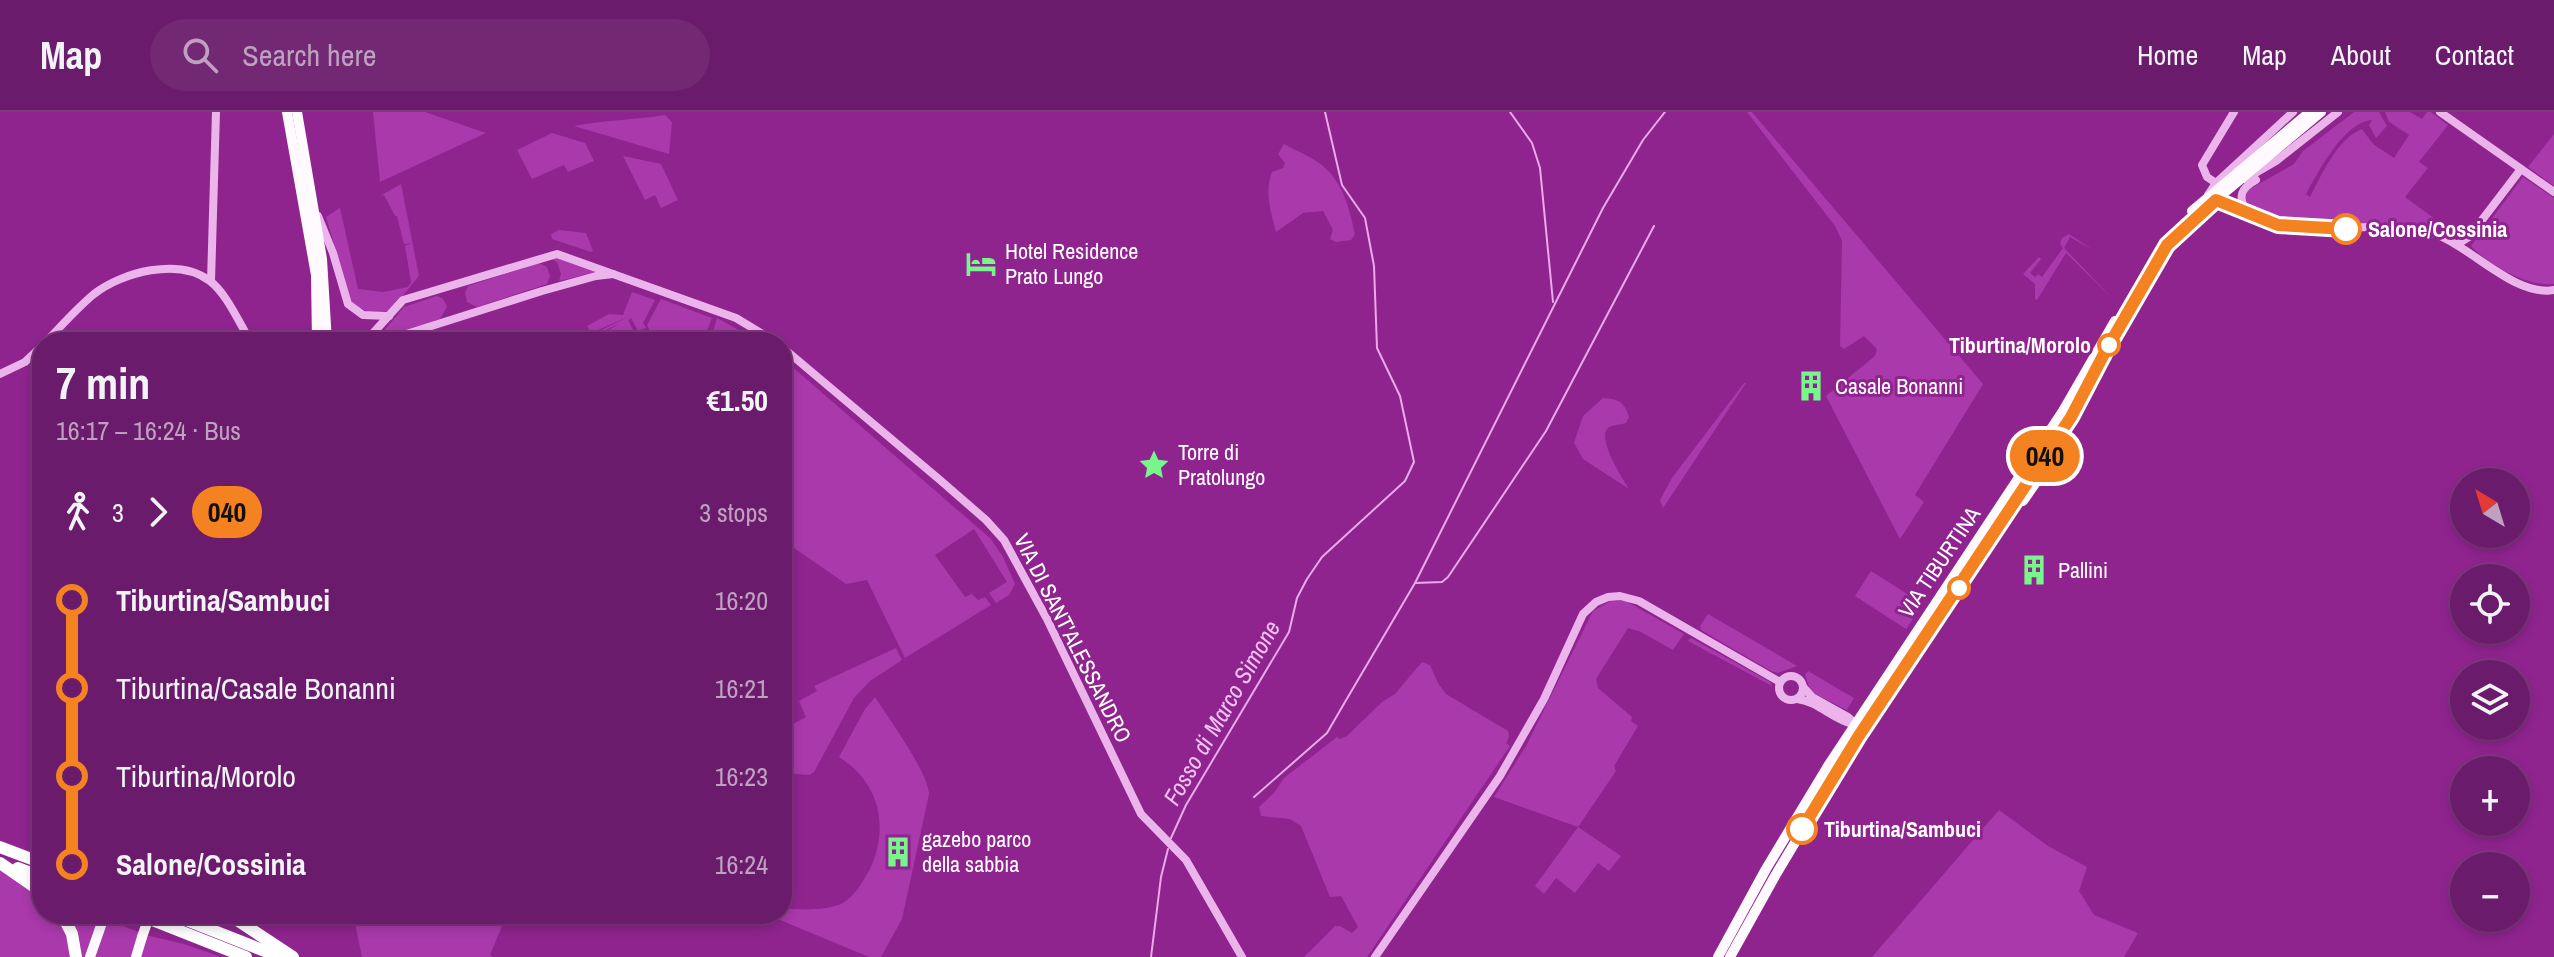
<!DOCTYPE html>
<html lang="en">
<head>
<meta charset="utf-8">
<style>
  :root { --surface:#6b1b6b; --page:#732873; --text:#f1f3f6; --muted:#bea1c1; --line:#7e397e }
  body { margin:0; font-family:"Archivo Narrow",sans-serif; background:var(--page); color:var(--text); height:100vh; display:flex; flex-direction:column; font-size:30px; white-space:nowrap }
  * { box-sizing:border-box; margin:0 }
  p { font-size:26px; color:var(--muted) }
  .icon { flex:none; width:44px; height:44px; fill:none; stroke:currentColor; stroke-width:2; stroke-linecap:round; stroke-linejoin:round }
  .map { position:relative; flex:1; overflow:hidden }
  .drawer { position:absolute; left:32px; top:220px; width:760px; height:592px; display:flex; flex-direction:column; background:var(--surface); border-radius:32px; box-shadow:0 4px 12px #0003,0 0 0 2px var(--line) }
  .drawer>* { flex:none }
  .badge { padding:0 16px; border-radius:26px; font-size:28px; line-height:52px }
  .needle { width:52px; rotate:322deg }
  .fabs { position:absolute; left:2450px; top:356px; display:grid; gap:16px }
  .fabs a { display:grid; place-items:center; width:80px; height:80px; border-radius:50%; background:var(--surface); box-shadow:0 4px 12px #0003,0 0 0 2px var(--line); font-size:40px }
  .map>.badge { position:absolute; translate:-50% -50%; box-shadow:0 0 0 4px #fff }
  .legs { display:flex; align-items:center; gap:12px; height:88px; padding:0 24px; font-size:26px }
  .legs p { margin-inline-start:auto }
  .head { display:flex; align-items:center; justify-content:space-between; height:136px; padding:0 24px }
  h1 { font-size:44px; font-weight:700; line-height:60px }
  ul { padding:0 24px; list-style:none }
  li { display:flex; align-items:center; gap:28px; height:88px; font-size:30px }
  li i { display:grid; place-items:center; width:12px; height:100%; margin:0 10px; background:currentColor }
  li i::after { content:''; width:20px; height:20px; margin:-10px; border:6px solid; border-radius:50%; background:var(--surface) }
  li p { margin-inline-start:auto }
  li:first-child i { background:linear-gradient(#0000 50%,currentColor 0) }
  li:last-child i { background:linear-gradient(currentColor 50%,#0000 0) }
  header { display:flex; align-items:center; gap:48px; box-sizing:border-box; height:112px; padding:0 40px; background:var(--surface); border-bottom:2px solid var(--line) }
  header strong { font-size:38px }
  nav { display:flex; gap:44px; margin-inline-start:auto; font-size:28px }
  .search { width:560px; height:72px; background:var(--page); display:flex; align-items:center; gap:20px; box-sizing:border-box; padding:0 28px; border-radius:44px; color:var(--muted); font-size:30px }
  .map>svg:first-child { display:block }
  .green { fill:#aa39ac }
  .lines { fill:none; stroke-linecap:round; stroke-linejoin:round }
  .stream { stroke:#eaa9ec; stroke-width:2 }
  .minor { stroke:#ebb5ec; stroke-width:8 }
  .major { stroke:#fffafe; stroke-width:10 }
  .highway { stroke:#fff; stroke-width:12 }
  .major-bridge { stroke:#fffafe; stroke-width:10 }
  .line-1-casing { stroke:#fff; stroke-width:18 }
  .line-1 { stroke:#f58220; stroke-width:12 }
  .stop-1-dot { fill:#fff; stroke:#f58220; stroke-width:4 }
  .labels { text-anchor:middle; stroke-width:6; stroke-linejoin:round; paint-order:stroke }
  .stop-label { font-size:22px; font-weight:bold; fill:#fff; stroke:#8f248f; text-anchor:start }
  .poi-label { font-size:22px; fill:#fff; stroke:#8f248f; text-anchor:start }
  .street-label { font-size:22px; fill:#fff; stroke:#8f248f }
  .water-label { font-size:24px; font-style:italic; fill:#f1c1f2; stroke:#8f248f }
</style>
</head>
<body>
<header>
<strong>Map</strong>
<div class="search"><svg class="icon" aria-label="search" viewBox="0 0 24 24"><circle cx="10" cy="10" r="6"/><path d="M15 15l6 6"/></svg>Search here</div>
<nav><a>Home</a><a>Map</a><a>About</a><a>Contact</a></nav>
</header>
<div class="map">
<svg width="2554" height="845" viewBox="0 0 2554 845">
  <rect width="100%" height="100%" fill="#8f248f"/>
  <g class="green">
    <polygon points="373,0 425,0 486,21 380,70"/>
    <polygon points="1747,0 1752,0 1983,272 1915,383 1924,390 1900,427 1826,284 1875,244 1877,237 1864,224 1844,237 1840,234 1842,129 1835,114"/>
    <path d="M2354 0H2379L2387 14 2376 26 2369 13 2372 8C2344 10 2318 60 2306 82L2310 85C2322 62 2337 27 2362 17L2373 32 2394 46 2409 23 2389 10 2385 0H2410L2422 7 2427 0H2431L2448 13 2419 50 2428 56 2405 85 2435 107 2429 117 2297 112 2268 106 2247 93 2245 86 2248 78 2294 52 2303 39Z"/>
    <path d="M665 3 672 10 669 42 574 14C604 8 634 8 665 3Z"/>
    <polygon points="552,21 585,31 594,49 568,60 564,53 532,67 517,38"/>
    <polygon points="2554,22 2554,74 2528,55"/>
    <path d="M1284 32C1297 39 1312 45 1323 54 1343 70 1350 99 1355 122L1351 128 1336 130 1330 127 1333 118 1323 99 1303 101 1276 120C1271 100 1264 81 1272 60L1283 56 1285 51 1278 42Z"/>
    <polygon points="623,44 661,52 678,88 661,96 655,83 645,88"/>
    <path d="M2523 65 2554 86V172C2527 175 2489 153 2471 134Z"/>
    <polygon points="401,72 419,164 390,199 366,199 352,192 326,105 340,96 358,177 383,180 408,175 411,170 405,134 411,131 404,132 397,104 395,104 384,83 380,84"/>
    <polygon points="559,118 586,121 593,139 591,140 552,127 551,122"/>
    <polygon points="2069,122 2093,138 2070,125 2064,136 2112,186 2066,141 2037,188 2035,187 2035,172 2023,162 2039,145 2041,147 2030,161 2035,165 2038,162 2042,165 2063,136 2060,132 2062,126"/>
    <polygon points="559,145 601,159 559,169 561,162 557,150 552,147"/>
    <polygon points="539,151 547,155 550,164 547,172 477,195 467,190 465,181 468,174"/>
    <polygon points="632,180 655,188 643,211 646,216 638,219 631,206 628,208 635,222 620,230 611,230 606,220 620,211 596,223 599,230 590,230 587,225 630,204 591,221 587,214 609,202 623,203"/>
    <polygon points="437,184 443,187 447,195 440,207 377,227 404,195"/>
    <polygon points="661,187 712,206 704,226 706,230 655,230 647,213"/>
    <polygon points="717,206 758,229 760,230 710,230"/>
    <polygon points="782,246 991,427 1003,445 1015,472 1009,483 996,491 989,481 1007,470 974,417 935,443 965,485 972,482 978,488 985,485 991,493 905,546 867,468 846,472 787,431 782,416"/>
    <polygon points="1744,271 1746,271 1663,396 1660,388 1672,366"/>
    <path d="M1603 286C1618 287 1625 290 1629 305L1626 311C1620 313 1611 312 1607 317 1598 328 1622 366 1629 377L1583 347 1574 331 1583 304Z"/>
    <polygon points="1871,459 1923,492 1906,517 1855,484"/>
    <polygon points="1612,488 1626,489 1684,522 1673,538 1641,520 1628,516 1596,567 1598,576 1632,605 1631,609 1638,614 1614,654 1616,659 1578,715 1621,744 1609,759 1598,751 1575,781 1556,766 1544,782 1535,774 1578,715 1494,685 1526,634 1593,499"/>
    <polygon points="1708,502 1797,554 1778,561 1771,559 1701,518 1700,514"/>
    <polygon points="1691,526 1770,570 1772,574 1688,529"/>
    <polygon points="896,536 902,548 870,569 854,586 814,660 809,663 782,661 782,618 806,605 799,589 817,579 814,574"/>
    <polygon points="1422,550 1430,553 1438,571 1446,582 1508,619 1509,625 1506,631 1510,634 1367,845 1304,845 1335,814 1340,814 1352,821 1358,815 1341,784 1330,785 1301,714 1290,707 1261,704 1259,695 1274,681 1284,666 1337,625 1340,627 1347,624 1382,590 1395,582"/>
    <polygon points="1808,559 1854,586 1847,598 1811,580 1805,563"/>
    <path d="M875 585C889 607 928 660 929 682L902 807 881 845H869L768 803 782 802V796C802 798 825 799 843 791 854 785 864 768 870 757 890 714 879 670 839 645L865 597Z"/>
    <polygon points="1999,698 2048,734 2087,755 2079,779 2094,803 2138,821 2124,845 1872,845"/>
    <polygon points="0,758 42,785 42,802 57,802 68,827 72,845 0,845"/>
    <polygon points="64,802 99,803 86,845 79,845"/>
    <polygon points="357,802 507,802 490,843 493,845 362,845 356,816"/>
    <polygon points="106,808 139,820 131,845 93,845"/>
    <polygon points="146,823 184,832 221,845 139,845"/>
  </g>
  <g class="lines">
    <g class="stream">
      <polyline points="1510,0 1532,31 1540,56 1553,190"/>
      <polyline points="1415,471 1442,470 1448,465 1546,319 1654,114"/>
      <polyline points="1254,685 1327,621 1345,590 1415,471 1603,96 1643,28 1665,0"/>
      <polyline points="1171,726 1186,693 1289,520 1297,486 1307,467 1322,445 1405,369 1414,350 1400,284 1377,236 1374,154 1365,106 1342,73 1325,0"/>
      <polyline points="1151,845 1161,765 1168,737"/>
    </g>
    <g class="minor">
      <polyline points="2440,0 2554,80"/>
      <polyline points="2245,67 2276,49 2338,0"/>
      <polyline points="2216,71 2207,65 2202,53 2234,0"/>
      <polyline points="2208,83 2216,71 2293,0"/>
      <path d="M2216 88C2242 95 2263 113 2291 116 2339 121 2392 106 2438 123 2473 137 2516 185 2554 178"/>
      <path d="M2247 100C2237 85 2241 76 2256 68"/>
      <polyline points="318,104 333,141 348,192 363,203 389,204"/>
      <polyline points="2458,132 2469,125 2521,57"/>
      <polyline points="211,169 216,0"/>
      <path d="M46 230C61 214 77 196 94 182 122 160 179 145 210 169 227 182 239 211 251 230"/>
      <polyline points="365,230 403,188 557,142 736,206 776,230"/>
      <polyline points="381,230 542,179 596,164 613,162"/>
      <polyline points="782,235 940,368 986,408 1004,428 1047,507 1141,702 1186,748 1242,845"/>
      <polyline points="0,262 25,250 42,234"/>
      <circle cx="1791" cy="576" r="12"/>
      <polyline points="1804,576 1812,585 1848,605 1859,615"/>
      <path d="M1797 587C1818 589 1833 608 1853 612"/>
      <polyline points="1375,845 1500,664 1544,587 1583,502 1596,490 1608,485 1620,484 1639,489 1780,570"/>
    </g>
    <g class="major">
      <polyline points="287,0 316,163 317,230"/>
      <polyline points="297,0 322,147 327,230"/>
      <polyline points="2192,99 2310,0"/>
      <polyline points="2023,389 2053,346 2053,339 2047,334"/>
      <polyline points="90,845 105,802"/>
      <polyline points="136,845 142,825"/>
      <polyline points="1718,845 1766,757 1828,654 2063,299 2115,209"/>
      <polyline points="1730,845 1775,764 1858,625 2071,305 2105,240 2167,133 2188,111 2321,0"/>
    </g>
    <g class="highway">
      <polyline points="0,735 42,751"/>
      <polyline points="0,751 42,780"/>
      <polyline points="18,756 42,765"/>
      <polyline points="62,802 72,822 76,845"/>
      <polyline points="137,802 246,845"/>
      <polyline points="171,802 280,845"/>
      <polyline points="228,802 293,845"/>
    </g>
    <polyline class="major-bridge" points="142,825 150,802"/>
  </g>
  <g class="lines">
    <g class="line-1-casing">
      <polyline id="line-1" points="1802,717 1858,625 2071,305 2105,240 2167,133 2216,88 2278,113 2346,117"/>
    </g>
    <use href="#line-1" class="line-1"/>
  </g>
  <defs>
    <g id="hotel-bare" transform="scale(2.4)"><path d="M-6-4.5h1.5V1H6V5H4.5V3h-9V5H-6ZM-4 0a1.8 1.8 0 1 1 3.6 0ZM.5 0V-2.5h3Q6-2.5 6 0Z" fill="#79f68b" stroke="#8f248f" stroke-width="2.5" paint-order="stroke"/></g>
    <g id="building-bare" transform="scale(2.4)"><path d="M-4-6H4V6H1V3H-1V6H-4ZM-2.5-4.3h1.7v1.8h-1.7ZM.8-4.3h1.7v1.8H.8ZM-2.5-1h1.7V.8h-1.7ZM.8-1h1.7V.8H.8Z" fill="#79f68b" stroke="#8f248f" stroke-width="2.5" paint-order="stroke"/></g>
    <g id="sight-bare" transform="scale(2.4)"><path d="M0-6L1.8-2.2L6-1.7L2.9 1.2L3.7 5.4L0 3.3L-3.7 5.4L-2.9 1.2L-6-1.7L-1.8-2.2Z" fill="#79f68b" stroke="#8f248f" stroke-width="2.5" paint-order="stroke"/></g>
  </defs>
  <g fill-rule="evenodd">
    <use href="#hotel-bare" x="981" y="152"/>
    <use href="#building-bare" x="1811" y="274"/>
    <use href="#sight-bare" x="1154" y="353"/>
    <use href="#building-bare" x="2034" y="458"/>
    <use href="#building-bare" x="898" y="740"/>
  </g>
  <g class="stop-1-dot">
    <circle cx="2346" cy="117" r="14"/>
    <circle cx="2109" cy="233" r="10"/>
    <circle cx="1959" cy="476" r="10"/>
    <circle cx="1802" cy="717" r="14"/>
  </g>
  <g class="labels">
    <g class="stop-label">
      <text x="2368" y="125">Salone/Cossinia</text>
      <text x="2091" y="241" text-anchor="end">Tiburtina/Morolo</text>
      <text x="1824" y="725">Tiburtina/Sambuci</text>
    </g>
    <g class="poi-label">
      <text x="1005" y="147">Hotel Residence<tspan x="1005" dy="25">Prato Lungo</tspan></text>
      <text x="1835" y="282">Casale Bonanni</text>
      <text x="1178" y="348">Torre di<tspan x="1178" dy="25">Pratolungo</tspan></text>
      <text x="2058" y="466">Pallini</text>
      <text x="922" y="735">gazebo parco<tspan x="922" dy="25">della sabbia</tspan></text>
    </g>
    <g class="street-label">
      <text transform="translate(1939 450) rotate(-56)" y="8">VIA TIBURTINA</text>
      <text transform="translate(1073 526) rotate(63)" y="8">VIA DI SANT'ALESSANDRO</text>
    </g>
    <g class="water-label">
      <text transform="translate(1222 601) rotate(-60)" y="8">Fosso di Marco Simone</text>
    </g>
  </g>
</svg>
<div class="fabs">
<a><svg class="needle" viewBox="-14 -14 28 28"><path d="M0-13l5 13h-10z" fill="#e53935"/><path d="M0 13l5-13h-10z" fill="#bea1c1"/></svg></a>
<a><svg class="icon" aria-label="locate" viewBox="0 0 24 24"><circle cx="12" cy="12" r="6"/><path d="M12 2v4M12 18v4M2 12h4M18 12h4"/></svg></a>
<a><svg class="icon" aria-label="layers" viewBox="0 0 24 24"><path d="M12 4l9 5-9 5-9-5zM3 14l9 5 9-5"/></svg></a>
<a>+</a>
<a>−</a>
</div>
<b class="badge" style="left:2045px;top:344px;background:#f58220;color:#111">040</b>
<section class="drawer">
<div class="head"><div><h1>7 min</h1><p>16:17 – 16:24 · Bus</p></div><b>€1.50</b></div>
<div class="legs"><svg class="icon" aria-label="walk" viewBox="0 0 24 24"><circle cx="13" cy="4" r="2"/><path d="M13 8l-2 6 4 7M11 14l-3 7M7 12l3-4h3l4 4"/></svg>3<svg class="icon" aria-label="forward" viewBox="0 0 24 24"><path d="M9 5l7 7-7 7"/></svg><b class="badge" style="background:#f58220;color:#111">040</b><p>3 stops</p></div>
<ul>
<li><i style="color:#f58220"></i><b>Tiburtina/Sambuci</b><p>16:20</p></li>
<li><i style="color:#f58220"></i><span>Tiburtina/Casale Bonanni</span><p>16:21</p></li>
<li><i style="color:#f58220"></i><span>Tiburtina/Morolo</span><p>16:23</p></li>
<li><i style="color:#f58220"></i><b>Salone/Cossinia</b><p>16:24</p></li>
</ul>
</section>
</div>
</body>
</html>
